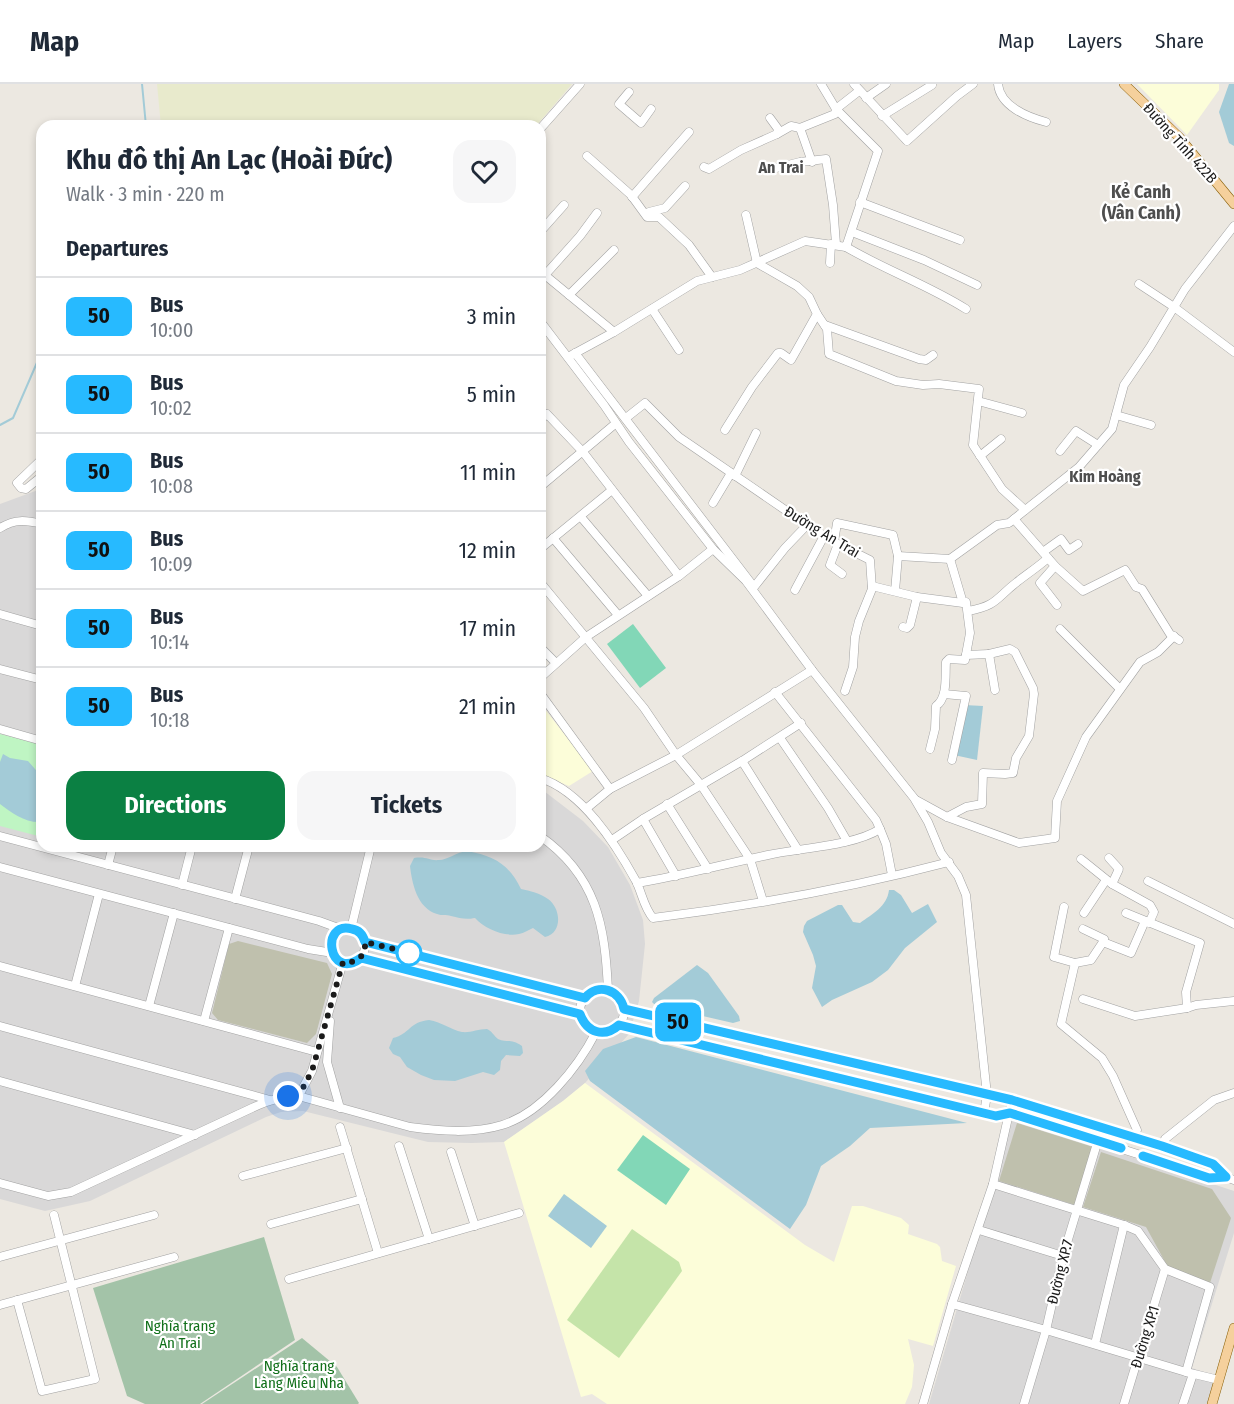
<!DOCTYPE html>
<html lang="en">
<head>
<meta charset="utf-8">
<style>
  :root { --surface:#fff; --page:#f6f6f7; --text:#1f2937; --muted:#747a83; --line:#e0e1e3; --accent:#0b8043 }
  body { margin:0; font-family:"Fira Sans Condensed",sans-serif; background:var(--page); color:var(--text); height:100vh; display:flex; flex-direction:column; font-size:22px; white-space:nowrap }
  * { box-sizing:border-box; margin:0 }
  p { font-size:20px; color:var(--muted) }
  .icon { flex:none; width:33px; height:33px; fill:none; stroke:currentColor; stroke-width:2; stroke-linecap:round; stroke-linejoin:round }
  .map { position:relative; flex:1; overflow:hidden }
  .drawer { position:absolute; left:36px; top:36px; width:510px; height:732px; display:flex; flex-direction:column; background:var(--surface); border-radius:18px; box-shadow:0 3px 9px #0003 }
  .drawer>* { flex:none }
  .badge { padding:0 12px; border-radius:9px; font-size:21px; line-height:39px }
  .you { position:absolute; width:30px; height:30px; margin:-15px; border:4px solid #fff; border-radius:50%; background:#1a73e8; box-shadow:0 0 0 9px #1a73e833 }
  .map>.badge { position:absolute; translate:-50% -50%; box-shadow:0 0 0 3px #fff }
  h2 { padding:0 30px; font-size:22px; line-height:54px }
  .round { display:grid; place-items:center; flex:none; width:63px; height:63px; border-radius:18px; background:var(--page) }
  .head { display:flex; align-items:center; justify-content:space-between; height:102px; padding:0 30px }
  h1 { font-size:28px; font-weight:700; line-height:45px }
  .action { display:flex; gap:12px; margin-top:auto; padding:12px 30px }
  .action a { flex:1; height:69px; border-radius:18px; background:var(--accent); color:#fff; font-size:24px; font-weight:700; line-height:69px; text-align:center }
  .action a+a { background:var(--page); color:var(--text) }
  ul { padding:0; list-style:none }
  li { display:flex; align-items:center; gap:18px; height:78px; padding:0 30px; border-top:2px solid var(--line) }
  li div { flex:1 }
  li b { display:block; font-size:22px }
  li em { font-style:normal }
  li .badge { min-width:66px; font-weight:700; text-align:center }
  header { display:flex; align-items:center; gap:36px; box-sizing:border-box; height:84px; padding:0 30px; background:var(--surface); border-bottom:2px solid var(--line) }
  header strong { font-size:28px }
  nav { display:flex; gap:33px; margin-inline-start:auto; font-size:21px }
  .map>svg:first-child { display:block }
  .residential { fill:#d9d8d8 }
  .education { fill:#fcfdd9 }
  .construction { fill:#bfc0ad }
  .farmland { fill:#e8eacc }
  .grass { fill:#c5e4a9 }
  .cemetery { fill:#a3c3a8 }
  .park { fill:#bff5c3 }
  .pitch { fill:#82d7b7 }
  .water { fill:#a3cbd7 }
  .lines { fill:none; stroke-linecap:round; stroke-linejoin:round }
  .stream { stroke:#a3cbd7; stroke-width:2 }
  .minor-casing { stroke:#a2a2a2; stroke-width:9 }
  .major-casing { stroke:#896009; stroke-width:10 }
  .minor { stroke:#fff; stroke-width:8 }
  .major { stroke:#f5d09c; stroke-width:9 }
  .line-casing { stroke:#fff; stroke-width:14 }
  .line { stroke:#27baff; stroke-width:9 }
  .walk { stroke:#1b1b1b; stroke-width:6; stroke-dasharray:0 10.8 }
  .stop-dot { fill:#fff; stroke:#27baff; stroke-width:3 }
  .labels { text-anchor:middle; stroke-width:4.5; stroke-linejoin:round; paint-order:stroke }
  .street-label { font-size:15px; fill:#1b1b1b; stroke:#fff }
  .park-label { font-size:15px; fill:#11701a; stroke:#fff }
  .neighbourhood-label { font-size:16px; font-weight:bold; fill:#4e4e4e; stroke:#fff }
  .quarter-label { font-size:18px; font-weight:bold; fill:#4e4e4e; stroke:#fff }
</style>
</head>
<body>
<header>
<strong>Map</strong>
<nav><a>Map</a><a>Layers</a><a>Share</a></nav>
</header>
<div class="map">
<svg width="1234" height="1320" viewBox="0 0 1234 1320">
  <rect width="100%" height="100%" fill="#ece8e1"/>
  <g class="residential">
    <polygon points="38,406 42,406 42,762 540,762 540,704 583,737 608,763 630,801 643,836 645,860 639,917 629,950 585,999 563,1017 504,1058 471,1059 428,1058 303,1027 281,1028 266,1033 90,1117 45,1127 0,1115 0,420"/>
    <polygon points="1013,1034 1234,1107 1234,1149 1192,1284 1216,1292 1208,1320 929,1320"/>
  </g>
  <g class="education">
    <polygon points="1137,0 1219,0 1219,6 1187,51"/>
    <polygon points="540,619 593,687 569,702 540,690"/>
    <polygon points="585,999 805,1161 834,1178 852,1122 863,1122 901,1134 909,1141 908,1150 937,1160 940,1163 942,1177 956,1182 933,1262 908,1255 914,1281 912,1303 905,1320 607,1320 592,1310 581,1313 504,1058 563,1017"/>
  </g>
  <g class="construction">
    <polygon points="238,857 327,879 332,890 316,950 307,959 218,936 212,929 229,860"/>
    <polygon points="1017,1039 1093,1063 1075,1121 999,1097"/>
    <polygon points="1101,1068 1212,1105 1231,1134 1210,1199 1169,1185 1146,1143 1083,1123"/>
  </g>
  <polygon class="farmland" points="157,0 572,0 536,42 161,42"/>
  <polygon class="grass" points="632,1145 679,1178 682,1187 619,1274 567,1236"/>
  <g class="cemetery">
    <polygon points="264,1153 295,1256 200,1320 145,1320 127,1312 93,1204"/>
    <polygon points="302,1254 337,1283 359,1319 358,1320 202,1320"/>
  </g>
  <polygon class="park" points="0,650 42,661 42,753 0,742"/>
  <g class="pitch">
    <polygon points="633,540 666,584 640,604 607,560"/>
    <polygon points="643,1051 690,1085 666,1121 617,1086"/>
  </g>
  <g class="water">
    <polygon points="1229,0 1234,0 1234,62 1229,59 1219,28"/>
    <polygon points="964,621 983,622 977,676 954,671"/>
    <path d="M3 670 10 674 28 677 42 693 41 738C25 739 12 729 0 720V678Z"/>
    <path d="M467 767C494 772 509 780 521 805 530 807 540 809 548 815 561 824 563 849 545 853L533 844C528 846 524 849 519 850 504 853 485 845 475 834 465 836 460 834 451 832 446 830 442 832 437 830 417 824 412 799 410 782L414 774C427 772 429 777 439 776 447 776 457 768 467 767Z"/>
    <path d="M889 806H894L901 811 912 829 928 820 937 838 905 864 888 886 872 898 832 916 822 923 812 904 816 882 813 871 803 848 804 842 807 837 838 821H842L853 838 860 839C872 830 887 823 889 806Z"/>
    <polygon points="697,881 708,889 739,932 740,937 733,939 655,921 652,918 654,914"/>
    <path d="M429 936C442 938 451 946 462 948 470 949 478 945 487 945 492 947 494 952 498 955 506 959 511 954 522 962L523 969 520 972 506 971 501 977 500 986 494 991 483 988 455 997 434 996 421 991 407 983 400 973 393 970 389 964 393 954C410 950 409 938 429 936Z"/>
    <polygon points="636,953 967,1039 870,1044 850,1062 821,1082 806,1121 790,1145 590,997 585,987 603,965"/>
    <polygon points="564,1110 607,1142 591,1164 548,1132"/>
  </g>
  <g class="lines">
    <g class="stream">
      <polyline points="142,0 146,42"/>
      <polyline points="0,341 13,334 42,267"/>
    </g>
    <g class="minor-casing">
      <g id="minor">
        <polyline points="854,0 907,57 957,12 973,0"/>
        <path d="M998 0C1000 22 1027 33 1046 38"/>
        <polyline points="629,8 619,20 641,39 651,25"/>
        <polyline points="866,14 886,0"/>
        <polyline points="882,32 932,1"/>
        <polyline points="540,45 580,0"/>
        <polyline points="777,50 791,42 800,44"/>
        <polyline points="587,72 631,111 647,133 659,133 689,161 712,193"/>
        <polyline points="812,78 800,44 835,30 836,25 821,0"/>
        <polyline points="704,83 709,85 741,66 777,50 778,45 770,34"/>
        <polyline points="772,85 800,78 826,75 833,121 836,160"/>
        <polyline points="632,113 689,48"/>
        <polyline points="860,118 960,156"/>
        <polyline points="649,128 665,124 685,102"/>
        <polyline points="540,148 564,121"/>
        <polyline points="852,148 924,176 977,201"/>
        <path d="M846 163C885 186 928 201 966 225"/>
        <polyline points="830,179 831,160"/>
        <polyline points="540,187 614,248"/>
        <polyline points="545,191 580,152 597,129"/>
        <polyline points="1139,200 1174,223 1234,268"/>
        <polyline points="569,211 614,166"/>
        <polyline points="652,225 679,266"/>
        <polyline points="817,230 827,245 829,270 896,297 923,301 939,300 979,305 973,361 1002,405 1025,426"/>
        <polyline points="540,237 604,321 629,358 713,465 746,497 812,586 914,714 928,738 941,769 958,792 966,811 987,1011 984,1029"/>
        <polyline points="825,241 919,275 926,276 933,271"/>
        <polyline points="575,269 754,503 785,464 807,441"/>
        <polyline points="568,273 614,248 697,197 740,186 805,157 846,163 878,67 836,25 859,7"/>
        <polyline points="978,317 1022,329"/>
        <polyline points="1116,331 1151,341"/>
        <polyline points="626,334 645,319 679,353 807,441 834,458 870,476 872,505 859,537 855,553 853,583 845,607"/>
        <polyline points="540,336 547,330 583,368 679,492"/>
        <polyline points="725,346 752,303 778,269 781,269 791,276 817,230 809,213 797,202 757,179 746,131"/>
        <polyline points="1060,367 1076,347 1098,361"/>
        <polyline points="980,372 1001,355"/>
        <polyline points="42,375 17,399 21,404 26,405 42,392"/>
        <polyline points="735,392 756,349"/>
        <polyline points="540,403 615,340"/>
        <polyline points="713,419 731,389"/>
        <polyline points="581,433 648,512"/>
        <polyline points="1014,435 1055,482 1083,507 1125,486 1136,503 1142,505 1170,550 1179,556"/>
        <path d="M0 444C15 435 25 436 42 440"/>
        <polyline points="553,454 618,531"/>
        <polyline points="834,458 837,439 893,451 898,472 895,507"/>
        <polyline points="838,460 830,481 842,490"/>
        <polyline points="540,465 612,406"/>
        <polyline points="1043,468 1061,455 1069,466 1078,460"/>
        <polyline points="898,472 950,475 997,441 1009,439 1079,383 1112,345 1124,301 1150,263 1185,205 1234,142"/>
        <polyline points="1055,482 1040,499 1057,521"/>
        <polyline points="540,498 644,624 676,671 701,701 750,775 763,817"/>
        <polyline points="872,502 917,513 963,519"/>
        <polyline points="795,506 824,452"/>
        <path d="M968 527C997 522 996 514 1017 498 1027 490 1038 483 1048 474"/>
        <polyline points="0,530 42,542"/>
        <polyline points="903,543 907,544 910,541 917,513"/>
        <polyline points="1060,545 1120,605"/>
        <polyline points="540,563 556,579"/>
        <polyline points="966,571 989,570 995,606"/>
        <polyline points="0,585 42,596"/>
        <polyline points="540,594 586,553 679,492 713,465"/>
        <polyline points="540,609 610,705 587,724"/>
        <polyline points="944,610 966,612 952,676"/>
        <polyline points="0,645 42,657"/>
        <polyline points="780,654 828,724 847,757"/>
        <path d="M930 665 935 645 936 622C948 614 945 591 946 578L949 575 965 576 970 549 966 518 963 519 950 475"/>
        <polyline points="742,677 798,766"/>
        <path d="M540 694C582 707 615 759 636 797 642 809 644 824 653 834 750 822 854 803 949 778"/>
        <polyline points="610,705 676,671 812,586"/>
        <polyline points="916,716 947,733 1019,759 1055,754 1057,717 1086,653 1140,578 1158,568 1174,552"/>
        <polyline points="667,720 708,785"/>
        <polyline points="947,733 966,723 982,720 983,689 1005,690 1013,689 1016,674 1029,652 1034,610 1033,604 1015,568 1010,565 989,570"/>
        <polyline points="880,745 886,760 892,791"/>
        <polyline points="0,752 319,837 341,845"/>
        <path d="M540 752C597 792 605 842 608 906"/>
        <polyline points="612,756 643,735"/>
        <polyline points="1109,774 1119,785 1112,800"/>
        <polyline points="1081,775 1112,800 1150,821 1154,828 1149,839"/>
        <polyline points="108,781 113,762"/>
        <polyline points="0,783 308,865 333,869"/>
        <polyline points="676,792 643,735 742,677 801,639"/>
        <polyline points="1148,797 1234,840"/>
        <path d="M637 799C681 792 724 780 768 771 799 764 854 762 880 745L876 736 775 608"/>
        <polyline points="182,801 192,762"/>
        <polyline points="235,815 249,762"/>
        <polyline points="1064,823 1054,873 1075,879 1061,940 1102,974 1113,992 1137,1046 1134,1053"/>
        <polyline points="1084,829 1106,796"/>
        <polyline points="1126,829 1200,859 1186,908 1187,924"/>
        <circle cx="348" cy="862" r="17"/>
        <polyline points="351,845 371,762"/>
        <polyline points="1083,845 1104,855 1103,858"/>
        <polyline points="365,858 585,914"/>
        <polyline points="361,874 581,930"/>
        <polyline points="1075,879 1091,876 1103,858 1131,869 1145,837"/>
        <polyline points="0,882 317,968"/>
        <polyline points="75,902 99,810"/>
        <circle cx="602" cy="927" r="22"/>
        <polyline points="1083,915 1135,932 1187,924 1196,921 1234,917"/>
        <polyline points="149,922 174,829"/>
        <polyline points="624,925 1012,1016 1162,1062 1213,1080 1226,1093"/>
        <polyline points="204,937 229,844"/>
        <polyline points="330,937 327,978 340,1024"/>
        <polyline points="619,941 996,1032 1010,1029 1209,1093 1226,1093 1234,1096"/>
        <polyline points="0,942 270,1016"/>
        <polyline points="0,997 195,1051"/>
        <polyline points="298,1013 312,987 343,878"/>
        <polyline points="340,1043 378,1169"/>
        <polyline points="399,1062 429,1155"/>
        <polyline points="1162,1062 1165,1055 1214,1016 1234,1009"/>
        <polyline points="451,1068 475,1142"/>
        <polyline points="243,1092 347,1064"/>
        <path d="M0 1099 48 1112 71 1108 252 1024C269 1016 283 1012 302 1013L410 1043C439 1047 473 1050 502 1041 542 1029 578 983 596 948"/>
        <polyline points="993,1100 1124,1141 1138,1147 1165,1185 1210,1203 1186,1288"/>
        <polyline points="271,1140 362,1115"/>
        <polyline points="979,1146 1063,1172"/>
        <polyline points="0,1173 154,1131"/>
        <polyline points="289,1195 519,1129"/>
        <polyline points="17,1216 42,1307 95,1295 54,1131"/>
        <polyline points="952,1220 1046,1246 1186,1288 1219,1296"/>
        <polyline points="0,1221 174,1173"/>
        <polyline points="1095,1260 1124,1141"/>
        <polyline points="923,1320 952,1220 993,1100 1012,1016"/>
        <polyline points="1024,1320 1046,1246 1063,1172 1102,1043"/>
        <polyline points="1124,1320 1165,1185"/>
        <polyline points="1183,1320 1193,1290"/>
      </g>
    </g>
    <g class="major-casing">
      <g id="major">
        <polyline points="1124,0 1179,53 1234,120"/>
        <polyline points="1212,1320 1234,1244"/>
      </g>
    </g>
    <use href="#minor" class="minor"/>
    <use href="#major" class="major"/>
  </g>
  <g class="lines">
    <g class="line-casing">
      <path id="line" d="M1121 1064 1010 1029 996 1032 619 941C604 954 587 949 580 930L361 874C328 898 320 836 352 845 359 846 363 851 365 858L585 914C598 898 620 906 624 925L1012 1016 1162 1062 1213 1080 1226 1093 1209 1094 1143 1072"/>
    </g>
    <use href="#line" class="line"/>
    <path class="walk" d="M288 1012 298 1013 312 987 343 878C357 880 366 872 365 858L411 869H409"/>
  </g>
  <circle class="stop-dot" cx="409" cy="869" r="12"/>
  <g class="labels">
    <g class="street-label">
      <text transform="translate(1180 59) rotate(48)" y="5">Đường Tỉnh 422B</text>
      <text transform="translate(822 448) rotate(31)" y="5">Đường An Trai</text>
      <text transform="translate(1060 1188) rotate(-76)" y="5">Đường XP.7</text>
      <text transform="translate(1145 1253) rotate(-73)" y="5">Đường XP.1</text>
    </g>
    <g class="park-label">
      <text x="180" y="1247">Nghĩa trang<tspan x="180" dy="17">An Trai</tspan></text>
      <text x="299" y="1287">Nghĩa trang<tspan x="299" dy="17">Làng Miêu Nha</tspan></text>
    </g>
    <g class="neighbourhood-label">
      <text x="781" y="89">An Trai</text>
      <text x="1105" y="398">Kim Hoàng</text>
    </g>
    <g class="quarter-label">
      <text x="1141" y="114">Kẻ Canh<tspan x="1141" dy="21">(Vân Canh)</tspan></text>
    </g>
  </g>
</svg>
<div class="you" style="left:288px;top:1012px"></div>
<b class="badge" style="left:678px;top:938px;background:#27baff;color:#111">50</b>
<section class="drawer">
<div class="head"><div><h1>Khu đô thị An Lạc (Hoài Đức)</h1><p>Walk · 3 min · 220 m</p></div><a class="round"><svg class="icon" aria-label="heart" viewBox="0 0 24 24"><path d="M12 20l-8-8c-3-5 5-10 8-4 3-6 11-1 8 4z"/></svg></a></div>
<h2>Departures</h2>
<ul>
<li><span class="badge" style="background:#27baff;color:#111">50</span><div><b>Bus</b><p>10:00</p></div><em>3 min</em></li>
<li><span class="badge" style="background:#27baff;color:#111">50</span><div><b>Bus</b><p>10:02</p></div><em>5 min</em></li>
<li><span class="badge" style="background:#27baff;color:#111">50</span><div><b>Bus</b><p>10:08</p></div><em>11 min</em></li>
<li><span class="badge" style="background:#27baff;color:#111">50</span><div><b>Bus</b><p>10:09</p></div><em>12 min</em></li>
<li><span class="badge" style="background:#27baff;color:#111">50</span><div><b>Bus</b><p>10:14</p></div><em>17 min</em></li>
<li><span class="badge" style="background:#27baff;color:#111">50</span><div><b>Bus</b><p>10:18</p></div><em>21 min</em></li>
</ul>
<div class="action"><a>Directions</a><a>Tickets</a></div>
</section>
</div>
</body>
</html>
